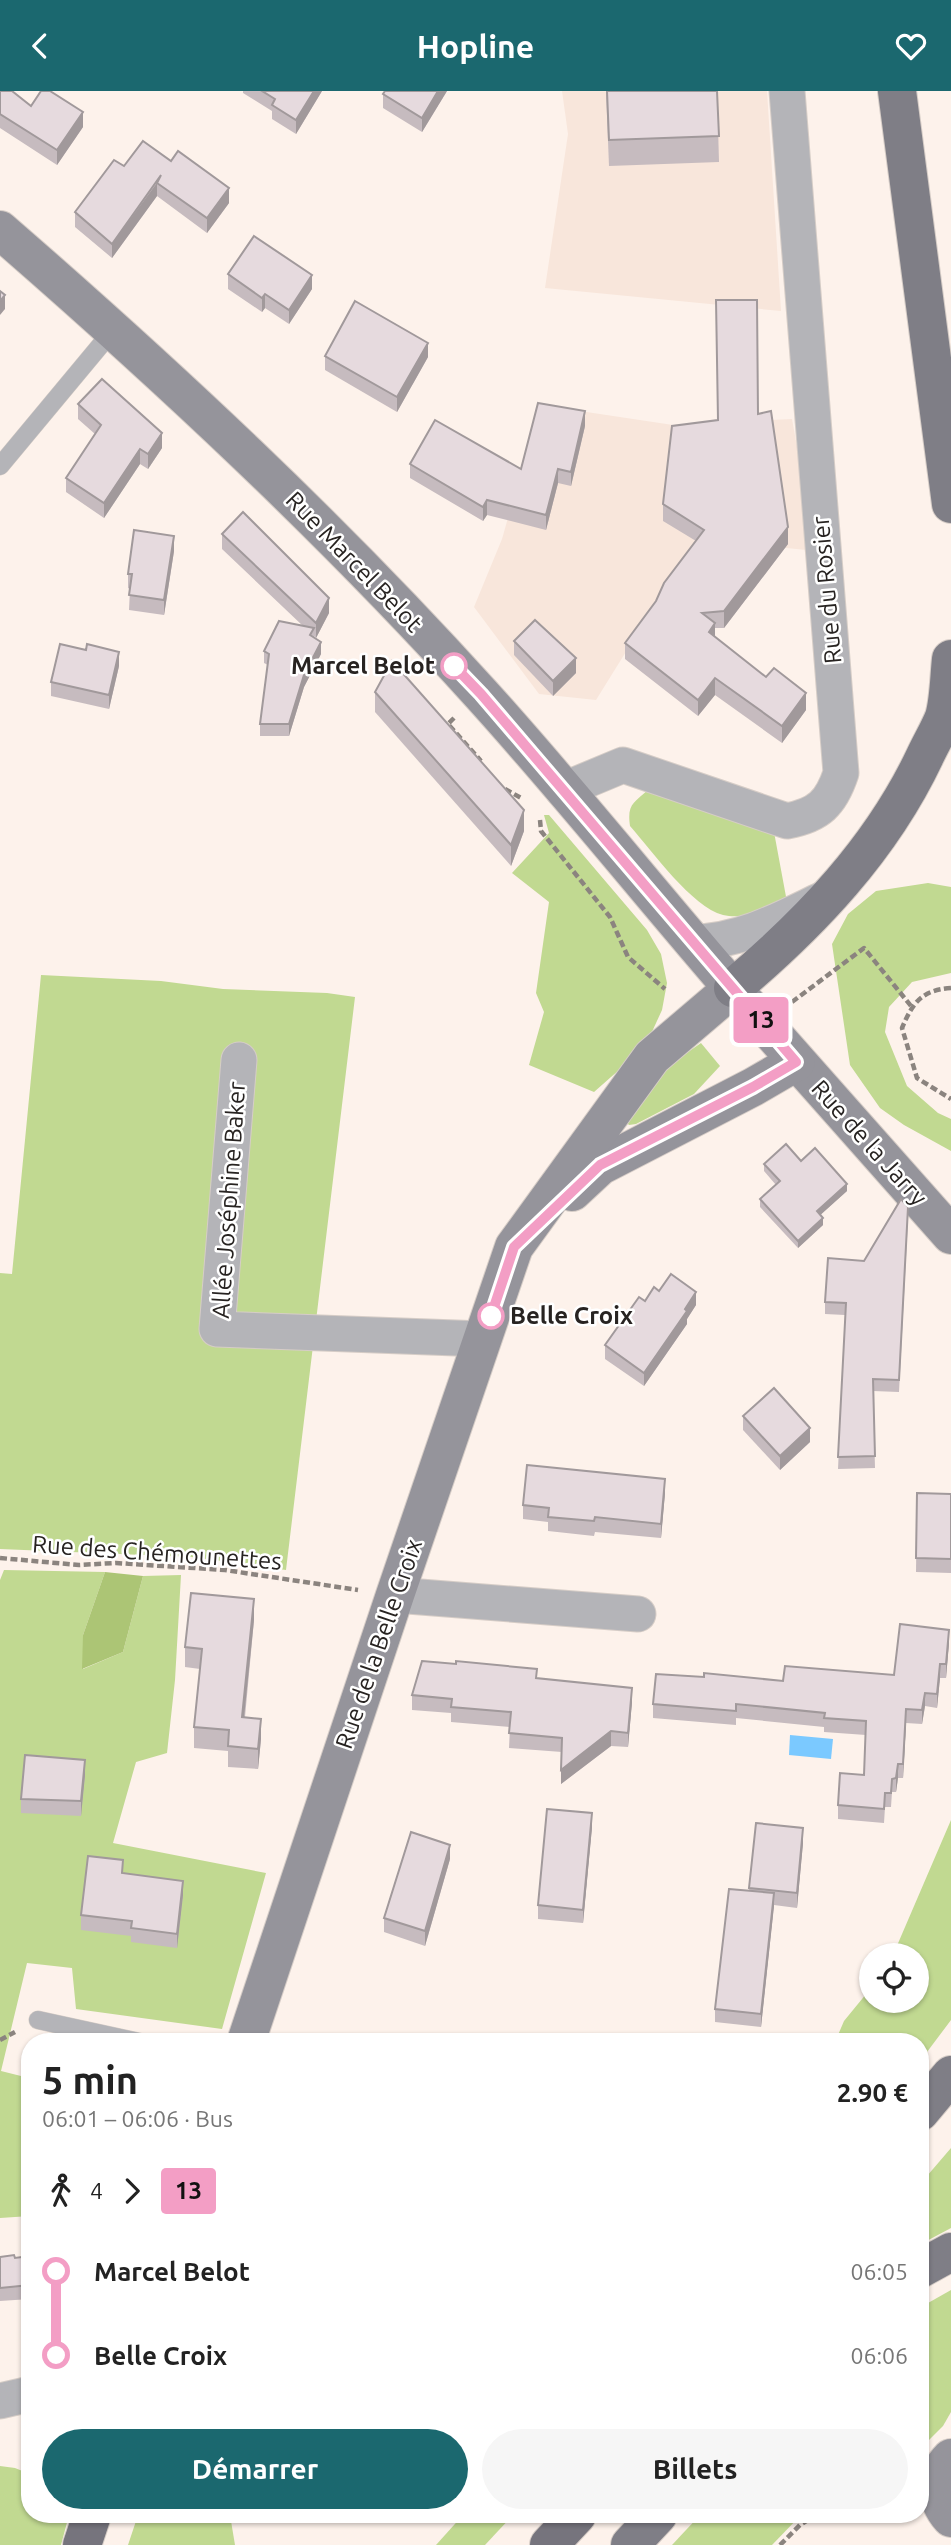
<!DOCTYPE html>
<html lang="fr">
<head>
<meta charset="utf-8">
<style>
  :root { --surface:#fff; --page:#f6f6f6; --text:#222; --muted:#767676; --accent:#1b686f }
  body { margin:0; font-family:Ubuntu,sans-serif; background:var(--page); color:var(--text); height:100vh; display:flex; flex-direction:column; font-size:26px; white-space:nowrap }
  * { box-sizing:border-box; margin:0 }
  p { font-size:23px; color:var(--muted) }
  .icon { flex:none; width:38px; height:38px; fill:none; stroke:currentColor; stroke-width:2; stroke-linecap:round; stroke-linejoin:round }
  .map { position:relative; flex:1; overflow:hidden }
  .side { position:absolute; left:21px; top:1942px; width:908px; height:490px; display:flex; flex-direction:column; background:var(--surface); border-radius:28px; box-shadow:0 2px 5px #0004 }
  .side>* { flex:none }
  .badge { padding:0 14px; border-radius:5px; font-size:24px; line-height:46px }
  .controls { position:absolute; left:859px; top:1852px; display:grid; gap:14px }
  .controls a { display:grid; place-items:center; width:70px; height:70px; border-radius:50%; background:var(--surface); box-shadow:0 2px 5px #0004; font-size:35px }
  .map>.badge { position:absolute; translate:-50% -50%; box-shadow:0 0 0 4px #fff }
  .legs { display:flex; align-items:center; gap:10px; height:77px; padding:0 21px; font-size:23px }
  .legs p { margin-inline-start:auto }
  .overview { display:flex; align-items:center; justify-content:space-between; height:119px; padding:0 21px }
  h1 { font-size:38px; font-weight:700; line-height:52px }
  .cta { display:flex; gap:14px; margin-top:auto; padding:14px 21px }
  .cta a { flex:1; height:80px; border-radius:42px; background:var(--accent); color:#fff; font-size:28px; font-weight:700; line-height:80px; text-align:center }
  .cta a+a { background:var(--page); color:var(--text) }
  ul { padding:0 21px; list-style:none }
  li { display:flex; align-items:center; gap:24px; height:84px; font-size:26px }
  li i { display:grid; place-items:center; width:10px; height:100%; margin:0 9px; background:currentColor }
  li i::after { content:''; width:18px; height:18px; margin:-9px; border:5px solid; border-radius:50%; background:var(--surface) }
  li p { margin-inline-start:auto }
  li:first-child i { background:linear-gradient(#0000 50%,currentColor 0) }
  li:last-child i { background:linear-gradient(currentColor 50%,#0000 0) }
  header { display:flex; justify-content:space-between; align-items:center; height:91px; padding:0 21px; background:var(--accent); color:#fff; font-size:32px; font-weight:700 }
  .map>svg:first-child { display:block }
  .built { fill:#f8e6db }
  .green { fill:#c1d991 }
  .forest { fill:#acc575 }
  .water { fill:#7bc9ff }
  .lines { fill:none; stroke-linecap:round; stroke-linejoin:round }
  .service-casing { stroke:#d6cdc7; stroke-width:19 }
  .minor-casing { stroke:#d6cdc7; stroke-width:37 }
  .secondary-casing { stroke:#d6cdc7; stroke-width:40 }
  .primary-casing { stroke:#d6cdc7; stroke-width:40 }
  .trunk-casing { stroke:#d6cdc7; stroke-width:40 }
  .path { stroke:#8b847f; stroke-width:4.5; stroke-dasharray:7 3.5; stroke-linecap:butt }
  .service { stroke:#b4b4b8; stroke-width:18 }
  .minor { stroke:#b4b4b8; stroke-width:35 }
  .secondary { stroke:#95949b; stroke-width:38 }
  .primary { stroke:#7f7e86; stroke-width:38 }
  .trunk { stroke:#76747d; stroke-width:38 }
  .wall { fill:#c6bbbf }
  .shaded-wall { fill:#a1999b }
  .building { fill:#e6dade; stroke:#a1999b; stroke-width:2 }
  .line-1-casing { stroke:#fff; stroke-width:16 }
  .line-1 { stroke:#f39ec5; stroke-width:10 }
  .stop-1-dot { fill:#fff; stroke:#f39ec5; stroke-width:3.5 }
  .labels { text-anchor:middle; stroke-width:5; stroke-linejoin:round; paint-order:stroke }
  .street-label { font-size:24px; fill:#272321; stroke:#fff }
  .stop-label { font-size:24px; font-weight:bold; fill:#272321; stroke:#fff; text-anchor:end }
</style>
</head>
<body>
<header><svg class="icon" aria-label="back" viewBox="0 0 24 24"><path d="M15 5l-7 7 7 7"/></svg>Hopline<svg class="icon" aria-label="heart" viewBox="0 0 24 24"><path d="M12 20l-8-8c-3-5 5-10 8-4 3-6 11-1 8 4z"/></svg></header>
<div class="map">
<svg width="951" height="2454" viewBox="0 0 951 2454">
  <rect width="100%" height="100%" fill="#fdf2eb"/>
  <g class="built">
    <polygon points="562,0 767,0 781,220 545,197 568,43"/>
    <polygon points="540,314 673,334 792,328 816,460 696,448 596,609 539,603 474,516 502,448"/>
  </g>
  <g class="green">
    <path d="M648 699 774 741 787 811C768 819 744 829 723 824 692 816 652 760 630 735 627 714 633 712 648 699Z"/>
    <polygon points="544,724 549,724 647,839 661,863 667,892 662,919 645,956 594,1001 529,974 544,921 536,902 549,811 512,782 549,742"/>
    <polygon points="928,792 951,796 951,882 912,891 889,916 885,941 907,995 938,1022 951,1028 951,1060 904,1034 880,1017 850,974 832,853 848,823 876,800"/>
    <polygon points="41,884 161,890 223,898 327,902 355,906 286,1479 192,1466 0,1458 0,1182 12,1183"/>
    <polygon points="701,952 720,975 694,1003 636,1033 629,1034 626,1031 668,975"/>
    <polygon points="4,1479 105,1481 83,1544 83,1578 123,1561 143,1485 181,1484 175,1589 167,1662 136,1671 113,1752 266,1782 222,1938 76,1918 72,1877 27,1872 1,1980 21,1985 30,1978 30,2125 0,2127 0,1489"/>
    <polygon points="951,1729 951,1929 921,1969 920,1951 835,1951 844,1930 871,1897 872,1909 917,1909 917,1864 893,1864"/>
    <polygon points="951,2057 951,2137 921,2153 921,2092"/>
    <polygon points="951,2199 951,2321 943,2335 921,2357 921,2216"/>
    <polygon points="0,2375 15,2377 30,2383 30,2424 69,2424 61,2454 0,2454"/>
    <polygon points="138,2424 230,2424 235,2454 128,2454"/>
    <polygon points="463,2424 513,2424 485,2454 436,2454"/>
    <polygon points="700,2424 801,2424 772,2454 672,2454"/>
  </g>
  <polygon class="forest" points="105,1481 143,1485 123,1561 82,1578 83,1544"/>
  <polygon class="water" points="790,1644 833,1648 831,1668 789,1664"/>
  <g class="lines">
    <g class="service-casing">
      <g id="service">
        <polyline points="0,375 114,238"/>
        <polyline points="38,1929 139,1951"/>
      </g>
    </g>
    <g class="minor-casing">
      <g id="minor">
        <path d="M563 699 623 674 787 730C819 724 831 712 841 682L787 0"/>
        <path d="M695 851C742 850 781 828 823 808"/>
        <polyline points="239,969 217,1238 483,1248"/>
        <polyline points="395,1504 638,1523"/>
        <polyline points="0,2310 30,2303"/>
      </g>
    </g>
    <g class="secondary-casing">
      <g id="secondary">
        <path d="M0 139C168 285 331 437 481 603 568 699 649 801 734 899 806 981 879 1062 951 1144"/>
        <polyline points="572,1101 600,1075 753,996 796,971"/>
        <polyline points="246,1951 395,1504 514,1156 652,966 733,897"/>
        <path d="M951 2367C933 2385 935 2409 951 2427"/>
      </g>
    </g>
    <g class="primary-casing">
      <g id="primary">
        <polyline points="897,0 951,413"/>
        <path d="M733 897C811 831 881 758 925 665 931 652 939 639 944 626 949 609 949 586 951 568"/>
        <polyline points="920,2021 951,1984"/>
        <polyline points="920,2178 951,2161"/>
        <polyline points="630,2454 658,2424"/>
      </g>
    </g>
    <g class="trunk-casing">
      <g id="trunk">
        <polyline points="82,2454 92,2424"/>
        <polyline points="549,2454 577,2424"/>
      </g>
    </g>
    <g class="path">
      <polyline points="454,627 448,633 481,670"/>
      <polyline points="505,698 521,707"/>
      <polyline points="540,729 541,740 610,826 628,866 665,898"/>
      <path d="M951 897C922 899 913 911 902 937L917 987 951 1008"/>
      <polyline points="792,911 864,857 911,915"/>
      <polyline points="0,1467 79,1474 116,1472 225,1479 358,1499"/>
      <polyline points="0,1949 15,1941"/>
      <polyline points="780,2454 800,2434 816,2424"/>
    </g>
    <use href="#service" class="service"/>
    <use href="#minor" class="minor"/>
    <use href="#secondary" class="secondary"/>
    <use href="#primary" class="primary"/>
    <use href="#trunk" class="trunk"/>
  </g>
  <g class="wall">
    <polygon points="0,0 31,15 83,36 57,74 0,37"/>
    <polygon points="243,0 322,0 296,43 272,28 272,20 243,2"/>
    <polygon points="385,0 447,0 422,41 383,17 383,3"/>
    <polygon points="606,0 717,0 719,71 609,75"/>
    <polygon points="124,75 229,112 207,142 157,105 112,167 75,136 75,121"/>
    <polygon points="228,183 312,198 289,233 265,217 262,221 228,198"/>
    <polygon points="325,265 428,266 397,321 325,279"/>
    <polygon points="78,313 162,357 148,378 140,373 104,427 66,401 66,387 95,343 78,328"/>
    <polygon points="758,323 788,453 724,537 715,537 715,546 806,619 782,652 715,604 698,625 625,568 625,552 656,510 696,450 663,430 663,413"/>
    <polygon points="585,335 571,395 558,392 546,439 487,424 483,430 410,387 410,373 521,378"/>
    <polygon points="222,443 329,522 316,547 314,545 321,563 304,596 289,645 260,645 260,633 268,574 264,572 264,560 303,535 222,458"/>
    <polygon points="174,460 164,524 129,519 130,498 128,497 128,483"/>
    <polygon points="514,550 576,582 553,605 514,564"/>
    <polygon points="119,575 109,618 51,605 51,591"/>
    <polygon points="375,601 524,740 511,775 375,621"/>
    <polygon points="801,1070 847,1100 820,1124 823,1134 798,1157 760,1116 760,1108 776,1094 764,1080 764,1073"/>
    <polygon points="908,1128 899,1301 873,1300 875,1377 838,1378 845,1224 825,1223 825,1211 864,1170"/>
    <polygon points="659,1200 696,1214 687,1228 687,1233 644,1295 605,1268 605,1254 645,1210"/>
    <polygon points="743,1325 810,1351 780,1379 743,1339"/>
    <polygon points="665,1402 661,1447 595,1441 594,1445 548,1440 548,1431 523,1428 523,1414"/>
    <polygon points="917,1402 951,1403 951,1482 916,1481"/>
    <polygon points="254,1529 245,1626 261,1648 258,1678 228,1676 228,1660 194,1657 194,1636 200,1578 185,1576 185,1556"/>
    <polygon points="949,1552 946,1587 940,1587 937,1617 925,1615 922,1633 906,1632 903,1687 898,1687 896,1701 892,1701 891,1716 885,1716 884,1732 838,1728 838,1714 864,1684 866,1644 824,1641 824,1636 736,1627 736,1634 653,1627 653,1613 704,1586 783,1590 894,1584"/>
    <polygon points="537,1587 632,1611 628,1656 611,1655 561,1693 562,1661 509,1657 510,1636 451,1631 451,1622 412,1619 412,1604"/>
    <polygon points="85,1684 81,1725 21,1722 21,1708"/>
    <polygon points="756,1732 803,1752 797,1817 774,1814 761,1936 715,1931 715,1918 749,1800"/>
    <polygon points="592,1736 583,1832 538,1828 538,1814"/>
    <polygon points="450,1768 425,1855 384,1841 384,1827"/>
    <polygon points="123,1782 183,1804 177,1857 131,1851 131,1845 81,1839 81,1824"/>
    <polygon points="30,2165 30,2208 0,2210 0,2166 15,2167"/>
  </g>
  <g class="shaded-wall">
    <polygon points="314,0 322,0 296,43 296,29"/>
    <polygon points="438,0 447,0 422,41 422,27"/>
    <polygon points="83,21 83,36 57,74 57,59"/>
    <polygon points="157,92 157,105 112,167 112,153"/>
    <polygon points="229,97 229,112 207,142 207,127"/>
    <polygon points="312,184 312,198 289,233 289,219"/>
    <polygon points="265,203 265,217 262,221 262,207"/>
    <polygon points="5,204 5,218 0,224 0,210"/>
    <polygon points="428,252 428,266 397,321 397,306"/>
    <polygon points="585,320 585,335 571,395 571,381"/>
    <polygon points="162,342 162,357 148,378 148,363"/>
    <polygon points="140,358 140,373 104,427 104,412"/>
    <polygon points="558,378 558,392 546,439 546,424"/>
    <polygon points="487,409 487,424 483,430 483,416"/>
    <polygon points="788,436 788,453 724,537 724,520"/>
    <polygon points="174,445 174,460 164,524 164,509"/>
    <polygon points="329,507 329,522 316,547 316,532"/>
    <polygon points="715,532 715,549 709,541"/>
    <polygon points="321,551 321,563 304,596 289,645 289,633 304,584"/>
    <polygon points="119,561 119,575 109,618 109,604"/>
    <polygon points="576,567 576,582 553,605 553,590"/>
    <polygon points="715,587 715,604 698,625 698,609"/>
    <polygon points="806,602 806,619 782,652 782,635"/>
    <polygon points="524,719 524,740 511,775 511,754"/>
    <polygon points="847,1093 847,1100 817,1127 817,1120"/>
    <polygon points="823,1127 823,1134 798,1157 798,1150"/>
    <polygon points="696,1201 696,1214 687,1228 687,1233 644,1295 644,1282"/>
    <polygon points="810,1337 810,1351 780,1379 780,1365"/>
    <polygon points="665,1388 665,1402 661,1447 661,1433"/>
    <polygon points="254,1508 254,1529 242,1646 242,1626"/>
    <polygon points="949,1539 949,1552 946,1587 946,1573"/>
    <polygon points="940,1573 940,1587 937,1617 937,1603"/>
    <polygon points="632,1597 632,1611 628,1656 628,1642"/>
    <polygon points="925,1602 925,1615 922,1633 922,1619"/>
    <polygon points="906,1618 906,1632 903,1687 903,1673"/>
    <polygon points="261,1628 261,1648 258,1678 258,1658"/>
    <polygon points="611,1640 611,1655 561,1693 561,1679"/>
    <polygon points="85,1669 85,1684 81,1725 81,1710"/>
    <polygon points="898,1673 898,1687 896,1701 896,1687"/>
    <polygon points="592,1722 592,1736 583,1832 583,1819"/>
    <polygon points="803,1737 803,1752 797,1817 797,1802"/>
    <polygon points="450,1754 450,1768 425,1855 425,1840"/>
    <polygon points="183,1790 183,1804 177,1857 177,1843"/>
    <polygon points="774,1802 774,1815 761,1936 761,1923"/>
  </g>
  <g class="building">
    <polygon points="0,0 12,0 31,15 41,0 50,0 83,21 57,59 0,23"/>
    <polygon points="262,0 314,0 296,29 272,14 275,8"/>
    <polygon points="385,0 438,0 422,27 383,3"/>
    <polygon points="607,0 717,0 719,45 609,49"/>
    <polygon points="143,50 171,70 178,60 229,97 207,127 157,92 161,84 112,153 75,121 114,69 124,75"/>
    <polygon points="254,145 312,184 289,219 265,203 262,207 228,183"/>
    <polygon points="0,200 5,204 0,210"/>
    <polygon points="716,209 757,209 758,323 771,320 788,436 724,520 702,522 715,532 709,541 766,586 774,577 806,602 782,635 715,587 698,609 625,552 656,510 664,492 704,439 663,413 672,335 718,329"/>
    <polygon points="355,210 428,252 397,306 325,265"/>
    <polygon points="102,288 162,342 148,363 140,358 104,412 66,387 101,334 78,313"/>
    <polygon points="538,312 585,320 571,381 558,378 546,424 487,409 483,416 410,373 435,329 521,378"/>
    <polygon points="243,421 329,507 316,532 222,443"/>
    <polygon points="134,439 174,445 164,509 129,504 132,483 128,483"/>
    <polygon points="535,529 576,567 553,590 514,550"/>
    <polygon points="279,530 314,537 310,544 321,551 304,584 289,633 260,633 269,563 264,560"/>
    <polygon points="60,553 86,559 87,553 119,561 109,604 51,591"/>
    <polygon points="392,570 524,719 511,754 375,601"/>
    <polygon points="786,1053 801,1070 815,1057 847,1093 817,1120 823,1127 798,1150 760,1108 780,1090 764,1073"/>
    <polygon points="901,1108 908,1116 899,1289 873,1288 875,1365 838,1366 846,1212 825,1211 828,1167 864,1170"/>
    <polygon points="671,1183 696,1201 685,1218 687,1220 644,1282 605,1254 639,1206 645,1210 654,1196 659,1200"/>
    <polygon points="774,1297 810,1337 780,1365 743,1325"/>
    <polygon points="527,1374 665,1388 661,1433 595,1426 594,1430 548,1426 549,1417 523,1414"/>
    <polygon points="917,1402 951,1403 951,1468 916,1467"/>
    <polygon points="191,1502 254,1508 242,1626 261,1628 258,1658 228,1655 229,1639 194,1636 202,1558 185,1556"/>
    <polygon points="900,1533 949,1539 946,1573 940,1573 937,1603 925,1602 922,1619 906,1618 903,1673 898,1673 896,1687 892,1688 891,1702 885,1702 884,1718 838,1714 840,1682 864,1684 866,1630 824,1627 825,1622 736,1613 736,1620 653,1613 656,1583 704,1586 704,1582 783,1590 785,1575 894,1584"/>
    <polygon points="422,1570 456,1573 456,1570 537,1578 536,1587 632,1597 628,1642 611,1640 561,1679 562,1647 509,1642 511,1621 451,1616 452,1608 412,1604"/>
    <polygon points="25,1664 85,1669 81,1710 21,1708"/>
    <polygon points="547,1718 592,1722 583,1819 538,1814"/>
    <polygon points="756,1732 803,1737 797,1802 749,1797"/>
    <polygon points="411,1741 450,1754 425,1840 384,1827"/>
    <polygon points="88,1765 123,1769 122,1782 183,1790 177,1843 131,1837 132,1830 81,1824"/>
    <polygon points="729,1798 774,1802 761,1923 715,1918"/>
    <polygon points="14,2164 15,2167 30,2165 30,2194 0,2197 0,2166"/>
  </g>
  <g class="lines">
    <g class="line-1-casing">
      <polyline id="line-1" points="454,575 481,603 796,971 753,996 600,1074 514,1156 491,1225"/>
    </g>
    <use href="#line-1" class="line-1"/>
  </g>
  <g class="stop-1-dot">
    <circle cx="454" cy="575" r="12"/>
    <circle cx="491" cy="1225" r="12"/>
  </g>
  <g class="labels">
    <g class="street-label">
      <text transform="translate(354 471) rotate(46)" y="8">Rue Marcel Belot</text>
      <text transform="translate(827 499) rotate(-95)" y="8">Rue du Rosier</text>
      <text transform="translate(869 1052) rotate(48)" y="8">Rue de la Jarry</text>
      <text transform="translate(229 1109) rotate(-86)" y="8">Allée Joséphine Baker</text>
      <text transform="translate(157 1462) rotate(4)" y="8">Rue des Chémounettes</text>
      <text transform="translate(379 1553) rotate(-71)" y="8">Rue de la Belle Croix</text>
    </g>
    <g class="stop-label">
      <text x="435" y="583">Marcel Belot</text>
      <text x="510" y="1233" text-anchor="start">Belle Croix</text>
    </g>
  </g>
</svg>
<div class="controls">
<a><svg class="icon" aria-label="locate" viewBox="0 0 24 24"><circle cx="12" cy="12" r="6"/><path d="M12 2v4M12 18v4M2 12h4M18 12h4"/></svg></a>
</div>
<b class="badge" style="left:761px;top:929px;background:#f39ec5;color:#111">13</b>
<section class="side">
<div class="overview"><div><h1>5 min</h1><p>06:01 – 06:06 · Bus</p></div><b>2.90 €</b></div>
<div class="legs"><svg class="icon" aria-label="walk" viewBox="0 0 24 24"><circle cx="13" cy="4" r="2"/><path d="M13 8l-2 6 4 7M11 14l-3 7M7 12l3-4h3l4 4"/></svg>4<svg class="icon" aria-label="forward" viewBox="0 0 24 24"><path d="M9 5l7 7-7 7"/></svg><b class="badge" style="background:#f39ec5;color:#111">13</b></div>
<ul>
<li><i style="color:#f39ec5"></i><b>Marcel Belot</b><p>06:05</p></li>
<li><i style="color:#f39ec5"></i><b>Belle Croix</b><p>06:06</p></li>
</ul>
<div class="cta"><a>Démarrer</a><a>Billets</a></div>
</section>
</div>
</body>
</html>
